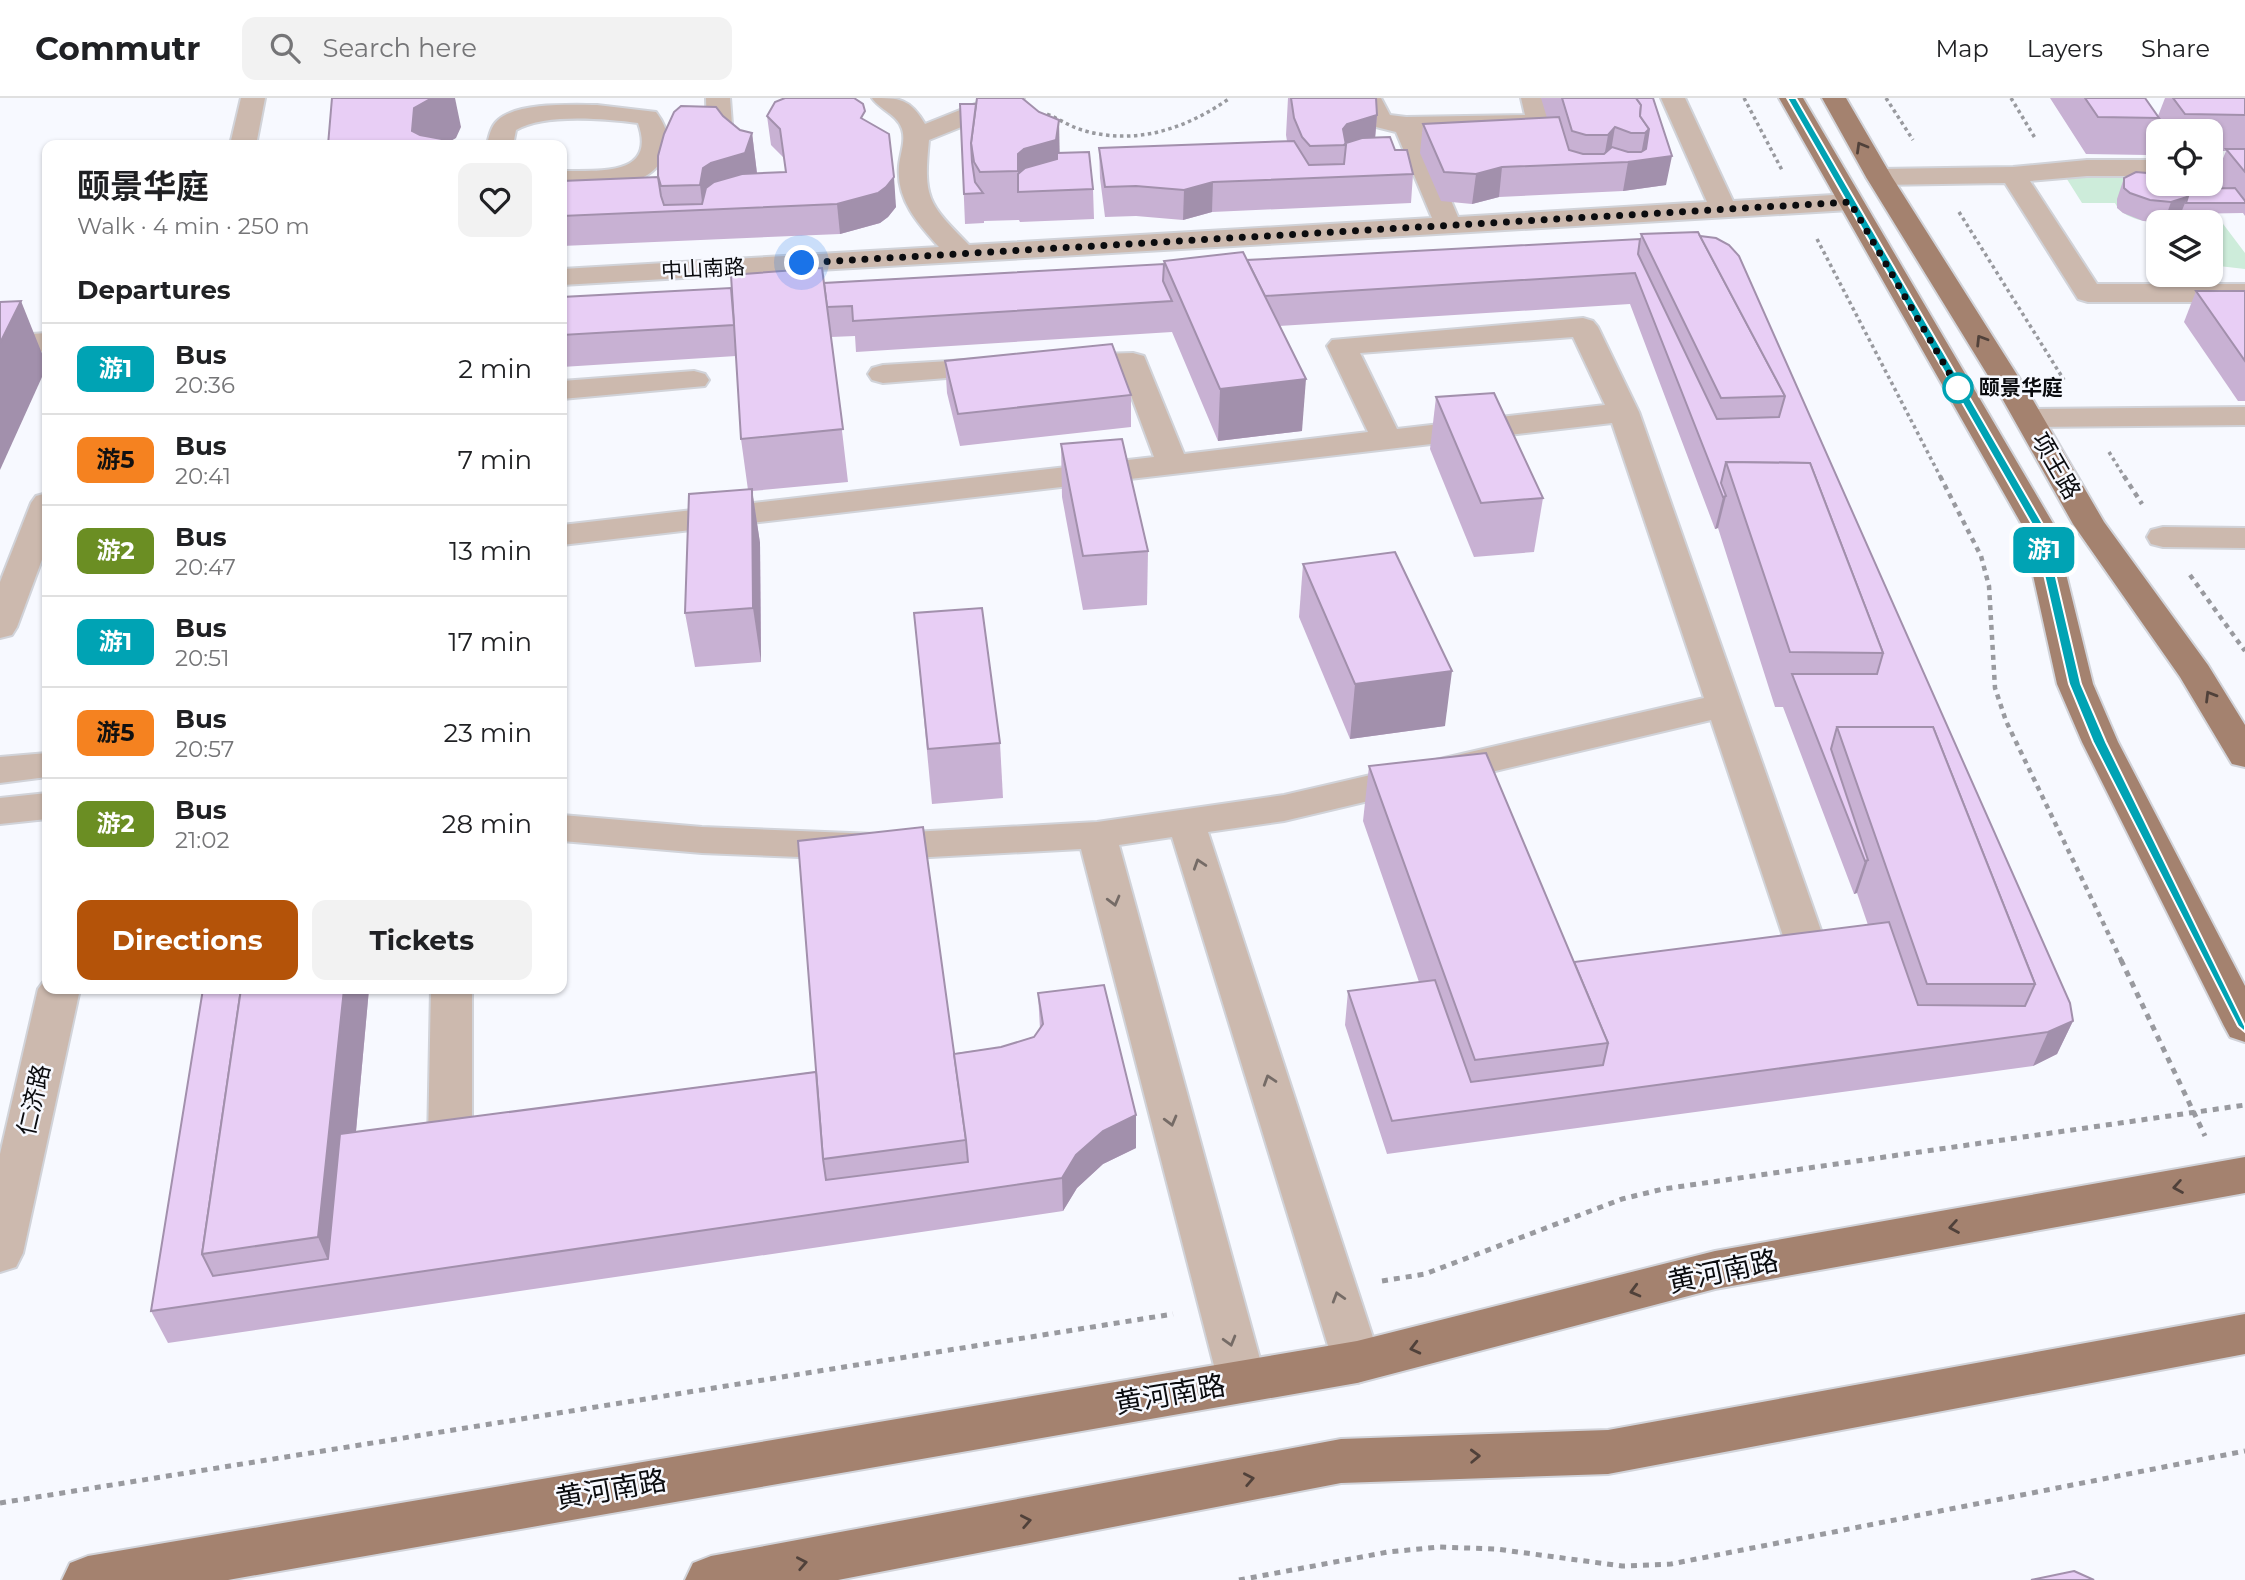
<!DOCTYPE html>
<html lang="en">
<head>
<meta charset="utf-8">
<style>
  :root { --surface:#fff; --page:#f2f2f2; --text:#202124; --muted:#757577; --line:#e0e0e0; --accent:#b45309 }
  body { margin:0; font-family:Montserrat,"Noto Sans SC",sans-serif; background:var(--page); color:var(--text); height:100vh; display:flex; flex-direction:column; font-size:26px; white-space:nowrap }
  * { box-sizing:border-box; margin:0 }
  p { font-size:23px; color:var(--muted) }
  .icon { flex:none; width:38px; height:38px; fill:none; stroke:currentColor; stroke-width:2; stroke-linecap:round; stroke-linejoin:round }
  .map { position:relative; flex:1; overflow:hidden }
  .drawer { position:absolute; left:42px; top:42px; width:525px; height:854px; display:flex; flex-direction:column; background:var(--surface); border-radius:14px; box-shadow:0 2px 5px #0004 }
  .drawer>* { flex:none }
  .badge { padding:0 14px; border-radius:10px; font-size:24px; line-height:46px }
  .fabs { position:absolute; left:2146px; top:21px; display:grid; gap:14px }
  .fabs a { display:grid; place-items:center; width:77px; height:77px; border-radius:14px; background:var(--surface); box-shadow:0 2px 5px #0004; font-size:35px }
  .you { position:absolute; width:35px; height:35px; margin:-18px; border:5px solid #fff; border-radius:50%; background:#1a73e8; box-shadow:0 0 0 10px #1a73e833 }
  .map>.badge { position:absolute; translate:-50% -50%; box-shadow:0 0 0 4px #fff }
  h2 { padding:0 35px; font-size:26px; line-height:63px }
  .round { display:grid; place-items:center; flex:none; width:74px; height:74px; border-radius:14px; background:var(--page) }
  .overview { display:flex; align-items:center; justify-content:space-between; height:119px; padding:0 35px }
  h1 { font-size:33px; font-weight:700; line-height:52px }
  .action { display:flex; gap:14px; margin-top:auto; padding:14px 35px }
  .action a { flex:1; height:80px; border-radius:14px; background:var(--accent); color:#fff; font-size:28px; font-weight:700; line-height:80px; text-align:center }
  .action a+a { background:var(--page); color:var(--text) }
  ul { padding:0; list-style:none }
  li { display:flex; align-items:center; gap:21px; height:91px; padding:0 35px; border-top:2px solid var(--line) }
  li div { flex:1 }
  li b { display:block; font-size:26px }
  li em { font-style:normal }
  li .badge { min-width:77px; font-weight:700; text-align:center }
  header { display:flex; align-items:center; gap:42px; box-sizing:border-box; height:98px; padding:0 35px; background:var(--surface); border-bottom:2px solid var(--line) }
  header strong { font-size:33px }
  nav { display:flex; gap:38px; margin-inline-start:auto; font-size:24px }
  .search { width:490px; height:63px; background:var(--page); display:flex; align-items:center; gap:18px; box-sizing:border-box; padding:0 24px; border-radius:14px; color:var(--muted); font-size:26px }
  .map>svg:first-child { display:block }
  .green { fill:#cdecda }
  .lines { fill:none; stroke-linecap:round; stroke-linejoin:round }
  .minor-casing { stroke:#d1d3d9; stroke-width:4 }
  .major-casing { stroke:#d1d3d9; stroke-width:4 }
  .path-far2 { stroke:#999a9f; stroke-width:3.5; stroke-dasharray:3.5 3.5; stroke-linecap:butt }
  .path-far1 { stroke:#999a9f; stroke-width:4.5; stroke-dasharray:5 5; stroke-linecap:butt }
  .path { stroke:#999a9f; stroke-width:5; stroke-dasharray:6 6; stroke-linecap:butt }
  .minor { fill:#ccb9ae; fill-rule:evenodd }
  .major { fill:#a4826f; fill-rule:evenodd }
  .wall { fill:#c8b1d3 }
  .shaded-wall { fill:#a290ac }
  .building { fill:#e8cef5; stroke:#a290ac; stroke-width:2 }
  .oneway { stroke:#50413a }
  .oneway2 { stroke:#756b66 }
  .line { fill:#00a3b4; stroke:#fff; stroke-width:2 }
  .walk { stroke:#0b0c0f; stroke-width:7; stroke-dasharray:0 12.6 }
  .stop-dot { fill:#fff; stroke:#00a3b4; stroke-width:3.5 }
  .labels { text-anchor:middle; stroke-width:5; stroke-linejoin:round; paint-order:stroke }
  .far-street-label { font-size:21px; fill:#0b0c0f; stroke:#f7f9ff }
  .far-stop-label { font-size:21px; font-weight:bold; fill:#0b0c0f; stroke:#f7f9ff; text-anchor:start }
  .street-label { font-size:24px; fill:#0b0c0f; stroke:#f7f9ff }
  .near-street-label { font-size:28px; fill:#0b0c0f; stroke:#f7f9ff }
</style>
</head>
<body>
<header>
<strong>Commutr</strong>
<div class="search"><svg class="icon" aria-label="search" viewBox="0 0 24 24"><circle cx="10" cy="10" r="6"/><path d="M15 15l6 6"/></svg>Search here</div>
<nav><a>Map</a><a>Layers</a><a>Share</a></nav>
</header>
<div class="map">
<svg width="2245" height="1482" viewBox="0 0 2245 1482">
  <rect width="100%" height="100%" fill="#f7f9ff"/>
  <path class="green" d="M2065 78H2158V86H2193L2245 155V171L2210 167V124C2185 124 2128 132 2115 105H2082Z"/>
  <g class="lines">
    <g class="minor-casing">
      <g id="minor">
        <polygon points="241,0 265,0 256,47 230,47"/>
        <polygon points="706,0 730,0 733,40 729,45 696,49 687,46 683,41 687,36 707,33"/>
        <path d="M872 0C899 0 910 0 925 26L990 0H1024L1021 5 929 42C923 101 928 105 969 147L1432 120 1396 34 1372 28 1357 0H1381L1390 17 1406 19 1525 17 1521 0H1545L1552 20 1540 29 1422 34 1458 119 1707 104 1661 0H1685L1733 103 1850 96 1859 98 1863 104 1859 110 1850 112 562 187V171L939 149C918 126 896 101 899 68 900 56 906 43 902 31 897 16 880 12 872 0Z"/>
        <path d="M597 7 656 14C665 26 671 40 665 55 651 94 595 88 562 89V73C595 72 658 80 638 25 605 21 545 15 516 32L513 47H487C489 38 491 28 498 22 518 4 571 7 597 7Z"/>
        <polygon points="2087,62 2158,62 2158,78 2087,78 2030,83 2097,186 2245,186 2245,204 2088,204 2078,201 2005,85 1879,87 1870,85 1866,79 1870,73 1879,71 2013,69"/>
        <rect x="2210" y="62" width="35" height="16"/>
        <path d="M1583 220 1593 223 1598 229 1639 314 1824 841 1818 851 1804 856 1790 851 1784 841 1711 622 1284 723 1208 734 1381 1264 1374 1279 1357 1285 1340 1279 1333 1264 1172 739 1119 747 1266 1283 1259 1298 1242 1304 1225 1298 1218 1283 1081 751 875 762 702 755 562 743V717L702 729 875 736 1097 724 1284 697 1704 600 1612 325 562 447V427L1154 359 1122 273 1066 275 1055 272 1051 266 1055 260 1066 257 1133 255 1144 258 1184 356 1368 334 1327 248 1332 242ZM1573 239 1605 307 1397 331 1360 255Z"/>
        <polygon points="47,235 47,253 0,256 0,238"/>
        <polygon points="999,260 1010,263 1014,269 1010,275 883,285 872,282 868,276 872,270 883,267"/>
        <polygon points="694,273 705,276 709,282 705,288 562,301 562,283"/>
        <polygon points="2245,309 2245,327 2029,329 2018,327 2014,320 2018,313 2029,311"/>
        <polygon points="47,395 47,448 17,529 12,537 0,540 0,484 31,405 36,398"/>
        <polygon points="2163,429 2245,430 2245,450 2163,449 2151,446 2147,439 2151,432"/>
        <polygon points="47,655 47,679 0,685 0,659"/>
        <polygon points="47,695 47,721 0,726 0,700"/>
        <polygon points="47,879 47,891 80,891 23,1155 16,1169 0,1174 0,1056 38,891"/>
        <polygon points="431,891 472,891 472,1045 466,1057 450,1063 434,1057 428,1045"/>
      </g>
    </g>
    <g class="major-casing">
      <g id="major">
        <polygon points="1779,0 1803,0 2054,427 2093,586 2118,644 2245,888 2245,944 2230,939 2224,928 2082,644 2057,586 2022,427"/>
        <polygon points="1822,0 1846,0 1892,79 2033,302 2104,424 2208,567 2245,627 2245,669 2232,666 2180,579 2073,426 2003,302 1866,79"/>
        <polygon points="2245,1059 2245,1095 1715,1191 1357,1285 228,1482 62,1482 70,1465 88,1458 1357,1243 1715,1153"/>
        <polygon points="2245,1216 2245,1256 1608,1376 1341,1385 838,1482 685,1482 693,1465 711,1458 1341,1341 1608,1332"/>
      </g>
    </g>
    <g class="path-far2">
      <polyline points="1744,0 1783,74"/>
      <polyline points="1886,0 1913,42"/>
      <polyline points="2011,0 2035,40"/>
      <path d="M1047 16C1059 21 1069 28 1082 32 1135 48 1186 31 1230 0"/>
      <polyline points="1959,114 2064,282"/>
      <polyline points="1817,141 1941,380"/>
      <polyline points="2109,354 2125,380"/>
    </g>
    <g class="path-far1">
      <polyline points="1940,378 1981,458 1989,488 1995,590 2006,623 2122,864"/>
      <polyline points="2124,378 2142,406"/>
      <polyline points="2190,477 2245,553"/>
    </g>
    <g class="path">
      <polyline points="2121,862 2205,1038"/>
      <polyline points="1382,1183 1425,1176 1622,1101 1663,1091 2245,1007"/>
      <polyline points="0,1405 1173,1216"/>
      <polyline points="1239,1482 1388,1454 1439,1449 1496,1451 1622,1468 1671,1466 2245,1353"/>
    </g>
    <use href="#minor" class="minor"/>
    <use href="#major" class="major"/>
  </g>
  <g class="wall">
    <polygon points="1288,0 1376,0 1377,17 1375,40 1395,52 1413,76 1411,105 1212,114 1183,122 1136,118 1105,119 1100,80 1099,50 1287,43 1286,37"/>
    <polygon points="1541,0 1653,0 1666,87 1623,93 1499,99 1472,106 1441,103 1420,55 1423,26 1547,20"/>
    <polygon points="2050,0 2145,0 2158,18 2165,0 2245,0 2245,118 2243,115 2182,116 2179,120 2166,124 2158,124 2143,123 2123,115 2117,110 2117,101 2124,80 2187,91 2223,90 2215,80 2226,53 2210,53 2210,33 2158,33 2156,30 2147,57 2086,56"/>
    <polygon points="960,6 1060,55 1093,91 1094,121 1020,124 1019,122 984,123 984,125 965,126"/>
    <polygon points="723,18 740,32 752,35 757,75 786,74 784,60 771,47 767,18 865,22 896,109 888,119 880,125 840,136 562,148 562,83 658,79"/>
    <polygon points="1641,136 1700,138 1716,140 2073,923 2057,956 2033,968 1387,1056 1345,927 1348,893 1419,884 1363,723 1369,668 1574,864 1868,827 1857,795 1854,796 1783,609 1775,609 1718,430 1715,431 1630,206 1279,228 1302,333 1218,343 1172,234 856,254 855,238 831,239 848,384 752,393 760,445 761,564 695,569 685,515 748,392 741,341 736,258 562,269 562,199 1164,166 1164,163 1247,162 1640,141"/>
    <polygon points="2196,193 2245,193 2245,303 2238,303 2184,224"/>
    <polygon points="945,263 1131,297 1131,329 960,348 947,295"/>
    <polygon points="1436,299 1543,400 1534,454 1474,459 1430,351"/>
    <polygon points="1061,346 1148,453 1147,507 1083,512 1062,399"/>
    <polygon points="1303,466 1445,628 1350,641 1299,519"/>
    <polygon points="914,515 1000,645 1003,700 932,706"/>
    <polygon points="369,891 356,1034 1001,949 1034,939 1040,931 1038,895 1136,1017 1136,1050 1103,1066 1077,1090 1063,1113 168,1245 151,1213"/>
  </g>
  <g class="shaded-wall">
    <polygon points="432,0 455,0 461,29 456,40 444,47 415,47 412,33 414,10"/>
    <polygon points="1377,17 1373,65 1346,47 1343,31 1347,26"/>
    <polygon points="1059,22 1060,70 1019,94 1018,56"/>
    <polygon points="1615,29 1609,65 1603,65 1608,37"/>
    <polygon points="1649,31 1672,58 1666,87 1623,93 1628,64 1640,62 1645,35"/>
    <polygon points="752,35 758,84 703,112 700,87 703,70"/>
    <polygon points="1502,69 1499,99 1472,106 1476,76"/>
    <polygon points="894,79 896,109 888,119 880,125 840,136 837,106"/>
    <polygon points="1213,84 1212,114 1183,122 1184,92"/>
    <polygon points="2189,95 2179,120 2164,124 2171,104"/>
    <polygon points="21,203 47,268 0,372 0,245"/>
    <polygon points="1306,281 1302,333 1218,343 1220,291"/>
    <polygon points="752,391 760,445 761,564 753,510"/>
    <polygon points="1726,398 1718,430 1715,431 1723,399"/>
    <polygon points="1452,573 1445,628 1350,641 1355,586"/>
    <polygon points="1868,762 1857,795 1854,796 1865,763"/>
    <polygon points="344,891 369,891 342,1185 338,1186 318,1139"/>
    <polygon points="2073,923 2057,956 2033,968 2048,934"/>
    <polygon points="1136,1017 1136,1050 1103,1066 1077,1090 1063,1113 1062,1080 1076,1057 1103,1033"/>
  </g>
  <g class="building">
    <polygon points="332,0 432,0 414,10 412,33 420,37 447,42 449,47 328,47"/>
    <polygon points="785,0 854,0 863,6 865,13 861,20 889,36 894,79 886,89 878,95 837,106 562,118 562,83 658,79 661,98 664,107 702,106 706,90 714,84 742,76 786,74 780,31 767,18 775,4"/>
    <polygon points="977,0 1022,0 1039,14 1059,22 1056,42 1024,51 1018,56 1018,73 980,74 974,64 971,45"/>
    <polygon points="1291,0 1376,0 1377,17 1347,26 1343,31 1346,47 1310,48 1302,39 1294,20"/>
    <polygon points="1562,0 1636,0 1641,7 1640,18 1649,31 1645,35 1631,35 1615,29 1608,37 1586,37 1572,33"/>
    <polygon points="1636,0 1653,0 1672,58 1628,64 1502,69 1476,76 1444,74 1423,26 1559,19 1569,52 1583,56 1604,56 1612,49 1628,54 1641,54 1646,51 1649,31 1640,18 1641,7"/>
    <polygon points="2085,0 2145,0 2159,20 2098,19"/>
    <polygon points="2173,0 2245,0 2245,17 2185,16"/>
    <polygon points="960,6 976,6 971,45 972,64 975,84 983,95 964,96"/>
    <polygon points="681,8 716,9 723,18 740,32 752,35 745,55 711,65 703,70 700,87 661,88 658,78 658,58 664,36 674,14"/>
    <polygon points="1390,39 1395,52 1407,52 1413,76 1213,84 1184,92 1136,88 1105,89 1099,50 1294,43 1309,67 1344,66 1346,47 1344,47 1346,45 1362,40"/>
    <polygon points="2226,51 2245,51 2245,74"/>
    <polygon points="1089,54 1093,91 1018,94 1018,76 1025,70 1057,61 1057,55"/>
    <polygon points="2136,74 2158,76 2158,86 2184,86 2189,95 2187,99 2171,104 2150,102 2130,95 2124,90 2124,80"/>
    <polygon points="2235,90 2245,103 2245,105 2186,105 2189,95 2187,91"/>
    <polygon points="1698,134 1785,298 1721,300 1641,136"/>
    <polygon points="1700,138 1716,140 1729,147 1739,158 2070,905 2073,923 2048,934 1392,1023 1348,893 1435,882 1471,984 1603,967 1608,945 1574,864 1889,824 1918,907 2025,908 2035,886 1933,629 1837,629 1831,651 1868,762 1865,763 1792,576 1877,576 1883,555 1810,365 1726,364 1721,385 1726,398 1723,399 1635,175 1265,198 1247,162 1640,141 1638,156 1717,321 1779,319 1785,298"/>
    <polygon points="1243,154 1306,281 1220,291 1164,163"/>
    <polygon points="1164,166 1163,183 1172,203 853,223 852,208 827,209 824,185"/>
    <polygon points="822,170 843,331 741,341 731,177"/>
    <polygon points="731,190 734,227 562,237 562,199"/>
    <polygon points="2196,193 2245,193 2245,263"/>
    <polygon points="21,203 0,245 0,204"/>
    <polygon points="1112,246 1131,297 958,316 945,263"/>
    <polygon points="1494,295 1543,400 1481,405 1436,299"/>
    <polygon points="1122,341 1148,453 1083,458 1061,346"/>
    <polygon points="1726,364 1810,365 1883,555 1790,554"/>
    <polygon points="752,391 753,510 685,515 689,396"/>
    <polygon points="1395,454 1452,573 1355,586 1303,466"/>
    <polygon points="982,510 1000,645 928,651 914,515"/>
    <polygon points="1837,629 1933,629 2035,886 1927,886"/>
    <polygon points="1486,655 1608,945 1475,962 1369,668"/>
    <polygon points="923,729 966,1042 823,1061 798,743"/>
    <polygon points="1104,887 1136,1017 1103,1033 1076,1057 1062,1080 151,1213 203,891 241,891 202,1156 213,1178 328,1161 340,1036 816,974 823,1061 826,1082 968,1064 966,1042 954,956 1001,949 1034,939 1043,926 1038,895"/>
    <polygon points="241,891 344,891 318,1139 202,1156"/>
    <polygon points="2074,1473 2094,1482 2031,1482"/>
  </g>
  <defs><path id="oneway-chevron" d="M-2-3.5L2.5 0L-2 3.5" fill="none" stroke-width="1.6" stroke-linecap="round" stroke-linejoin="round" transform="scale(1.75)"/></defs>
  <g class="oneway">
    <use href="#oneway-chevron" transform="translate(1861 49) rotate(-120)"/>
    <use href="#oneway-chevron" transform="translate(1981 242) rotate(-122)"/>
    <use href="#oneway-chevron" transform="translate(2210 598) rotate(-121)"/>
    <use href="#oneway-chevron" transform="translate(2178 1089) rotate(170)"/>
    <use href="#oneway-chevron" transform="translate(1954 1129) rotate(170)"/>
    <use href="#oneway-chevron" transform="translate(1635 1193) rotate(165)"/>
    <use href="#oneway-chevron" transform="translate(1415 1250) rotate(166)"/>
    <use href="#oneway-chevron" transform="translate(1475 1358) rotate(-2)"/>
    <use href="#oneway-chevron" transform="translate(1249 1381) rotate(-11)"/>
    <use href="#oneway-chevron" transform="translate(1026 1423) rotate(-11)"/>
    <use href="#oneway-chevron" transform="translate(802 1465) rotate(-11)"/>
  </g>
  <g class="oneway2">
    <use href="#oneway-chevron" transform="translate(1199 766) rotate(-108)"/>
    <use href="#oneway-chevron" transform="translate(1114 803) rotate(75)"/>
    <use href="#oneway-chevron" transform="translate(1269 982) rotate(-108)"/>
    <use href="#oneway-chevron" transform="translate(1171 1023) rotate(75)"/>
    <use href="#oneway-chevron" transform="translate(1338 1199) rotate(-107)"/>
    <use href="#oneway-chevron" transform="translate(1230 1243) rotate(74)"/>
  </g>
  <polygon class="line" points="1787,0 1796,0 2044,428 2081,586 2106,644 2245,928 2245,934 2238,928 2093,644 2069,586 2033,428"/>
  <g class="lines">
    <polyline class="walk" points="802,165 1850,104 1958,290"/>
  </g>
  <circle class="stop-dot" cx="1958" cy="290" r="14"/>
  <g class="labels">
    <g class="far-street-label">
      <text transform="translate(703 171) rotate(-3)" y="7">中山南路</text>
    </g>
    <g class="far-stop-label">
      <text x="1979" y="297">颐景华庭</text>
    </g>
    <g class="street-label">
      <text transform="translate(2056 368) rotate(60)" y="8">项王路</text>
      <text transform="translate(34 1002) rotate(-77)" y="8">仁济路</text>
    </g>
    <g class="near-street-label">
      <text transform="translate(1723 1173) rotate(-12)" y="10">黄河南路</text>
      <text transform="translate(1170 1296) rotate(-10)" y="10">黄河南路</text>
      <text transform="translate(611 1391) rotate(-10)" y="10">黄河南路</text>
    </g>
  </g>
</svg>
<div class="fabs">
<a><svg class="icon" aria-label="locate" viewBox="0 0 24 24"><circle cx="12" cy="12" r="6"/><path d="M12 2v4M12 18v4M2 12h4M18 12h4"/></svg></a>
<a><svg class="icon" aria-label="layers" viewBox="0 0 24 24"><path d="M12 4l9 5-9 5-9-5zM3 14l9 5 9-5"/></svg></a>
</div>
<div class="you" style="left:802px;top:165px"></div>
<b class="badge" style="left:2044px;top:452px;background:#00a3b4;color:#fff">游1</b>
<section class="drawer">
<div class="overview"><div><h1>颐景华庭</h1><p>Walk · 4 min · 250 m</p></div><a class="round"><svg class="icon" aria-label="heart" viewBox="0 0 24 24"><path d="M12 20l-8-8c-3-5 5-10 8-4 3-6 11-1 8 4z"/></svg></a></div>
<h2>Departures</h2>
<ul>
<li><span class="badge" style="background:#00a3b4;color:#fff">游1</span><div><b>Bus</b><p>20:36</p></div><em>2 min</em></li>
<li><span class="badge" style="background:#f58220;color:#111">游5</span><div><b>Bus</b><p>20:41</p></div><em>7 min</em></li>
<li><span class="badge" style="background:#6b8e23;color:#fff">游2</span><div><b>Bus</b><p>20:47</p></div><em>13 min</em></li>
<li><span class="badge" style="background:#00a3b4;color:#fff">游1</span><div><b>Bus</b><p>20:51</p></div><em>17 min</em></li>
<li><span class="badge" style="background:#f58220;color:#111">游5</span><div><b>Bus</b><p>20:57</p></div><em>23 min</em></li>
<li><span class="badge" style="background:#6b8e23;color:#fff">游2</span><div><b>Bus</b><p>21:02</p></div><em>28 min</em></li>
</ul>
<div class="action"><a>Directions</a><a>Tickets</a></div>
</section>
</div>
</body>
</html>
